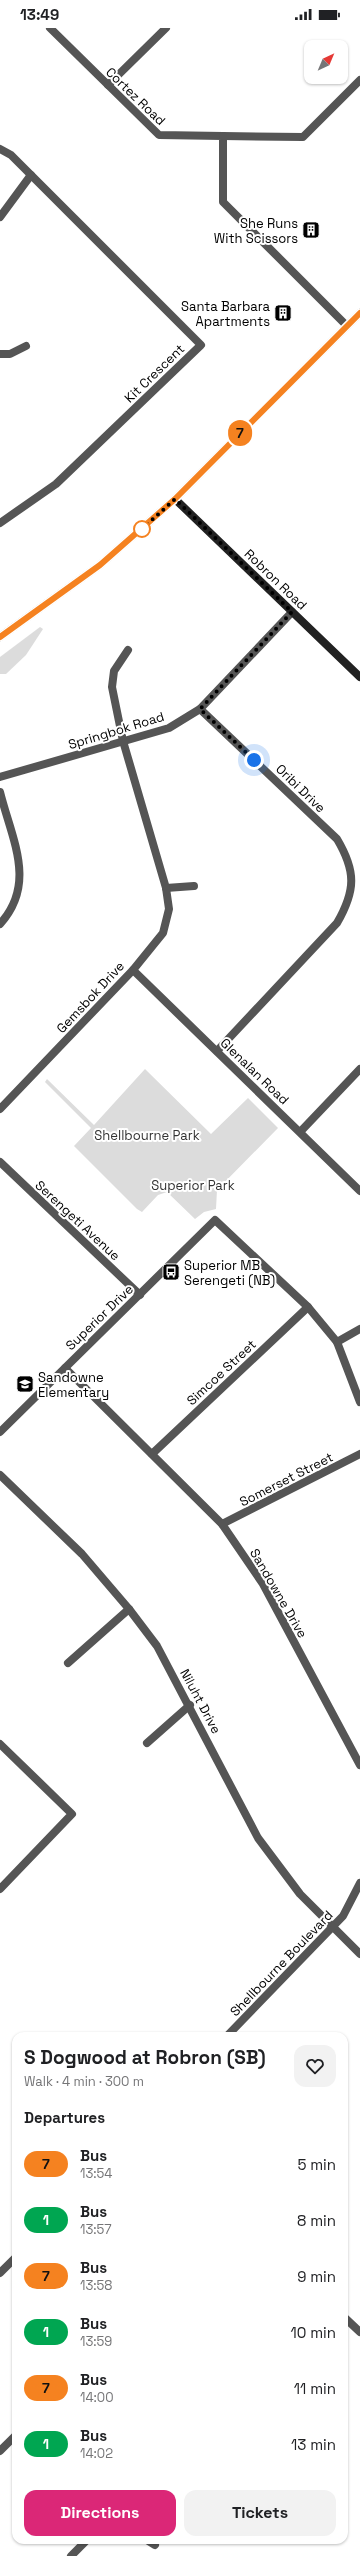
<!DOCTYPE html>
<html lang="en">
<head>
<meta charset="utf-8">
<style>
  :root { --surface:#fff; --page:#f2f2f2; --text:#202124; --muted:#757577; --accent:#db2777 }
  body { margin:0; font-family:"Space Grotesk",sans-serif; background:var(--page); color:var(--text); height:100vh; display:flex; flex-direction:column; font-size:15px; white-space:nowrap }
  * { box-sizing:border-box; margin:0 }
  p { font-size:13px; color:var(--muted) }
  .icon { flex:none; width:22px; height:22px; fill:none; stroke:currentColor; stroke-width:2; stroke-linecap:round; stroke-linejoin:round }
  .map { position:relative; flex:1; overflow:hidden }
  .sheet { position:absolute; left:12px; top:2004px; width:336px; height:512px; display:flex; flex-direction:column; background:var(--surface); border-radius:12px; box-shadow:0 1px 3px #0004 }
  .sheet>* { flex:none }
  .badge { padding:0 8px; border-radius:13px; font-size:14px; line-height:26px }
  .needle { width:26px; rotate:44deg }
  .tools { position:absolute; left:304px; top:12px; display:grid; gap:8px }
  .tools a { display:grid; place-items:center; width:44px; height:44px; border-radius:8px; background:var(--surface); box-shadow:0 1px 3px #0004; font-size:20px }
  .you { position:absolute; width:20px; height:20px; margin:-10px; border:3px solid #fff; border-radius:50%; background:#1a73e8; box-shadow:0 0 0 6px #1a73e833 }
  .map>.badge { position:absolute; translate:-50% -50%; box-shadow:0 0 0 2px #fff }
  h2 { padding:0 12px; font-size:15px; line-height:36px }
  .round { display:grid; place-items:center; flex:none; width:42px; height:42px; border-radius:12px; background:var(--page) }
  .headline { display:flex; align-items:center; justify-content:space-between; height:68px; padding:0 12px }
  h1 { font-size:19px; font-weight:700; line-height:30px }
  .cta { display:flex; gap:8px; margin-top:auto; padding:8px 12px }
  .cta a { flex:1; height:46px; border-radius:12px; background:var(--accent); color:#fff; font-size:16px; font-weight:700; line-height:46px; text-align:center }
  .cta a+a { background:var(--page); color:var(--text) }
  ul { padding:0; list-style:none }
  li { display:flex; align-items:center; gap:12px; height:56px; padding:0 12px }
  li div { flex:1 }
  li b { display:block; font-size:15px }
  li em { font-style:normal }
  li .badge { min-width:44px; font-weight:700; text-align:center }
  .status { display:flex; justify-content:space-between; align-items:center; height:28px; padding:0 20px; background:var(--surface); direction:ltr }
  .status svg { height:11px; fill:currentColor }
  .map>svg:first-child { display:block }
  .green { fill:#dcdcdc }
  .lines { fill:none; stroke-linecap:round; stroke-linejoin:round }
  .street { stroke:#555; stroke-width:8 }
  .secondary { stroke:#222; stroke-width:8 }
  .line-casing { stroke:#fff; stroke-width:9 }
  .line { stroke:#f58220; stroke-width:6 }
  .walk { stroke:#000; stroke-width:4; stroke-dasharray:0 7.2 }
  .stop-dot { fill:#fff; stroke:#f58220; stroke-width:2 }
  .labels { text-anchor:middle; stroke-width:4; stroke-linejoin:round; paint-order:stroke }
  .street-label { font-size:13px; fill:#000; stroke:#fff }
  .poi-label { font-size:13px; fill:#000; stroke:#fff; text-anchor:end }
  .park-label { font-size:13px; fill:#333; stroke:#fff }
</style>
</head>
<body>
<div class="status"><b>13:49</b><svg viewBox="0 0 49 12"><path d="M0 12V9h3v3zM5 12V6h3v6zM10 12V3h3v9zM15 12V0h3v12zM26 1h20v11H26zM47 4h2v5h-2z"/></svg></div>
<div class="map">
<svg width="360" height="2528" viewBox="0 0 360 2528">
  <rect width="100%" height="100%" fill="#fff"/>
  <g class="green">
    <polygon points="40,599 43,601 26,627 6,646 0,646 0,629"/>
    <polygon points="145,1041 211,1106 248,1070 278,1100 217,1162 216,1181 204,1184 195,1191 167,1164 158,1167 142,1184 137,1181 74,1118 91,1100 45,1054 47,1051 94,1097"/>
  </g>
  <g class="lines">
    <g class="street">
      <polyline points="50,0 159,107 223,108 223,174 347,298"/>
      <polyline points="108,57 166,0"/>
      <polyline points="223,108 303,109 360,52"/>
      <polyline points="0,121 11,127 201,317 56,456 0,495"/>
      <polyline points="0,189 31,147"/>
      <polyline points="0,326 10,326 26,318"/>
      <path d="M200 681 337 811C356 843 356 862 337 895L217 1023"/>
      <polyline points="0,749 169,700 200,681 292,584"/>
      <path d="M0 764C12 812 37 855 0 896"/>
      <polyline points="166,860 194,858"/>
      <polyline points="133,942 360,1163"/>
      <polyline points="0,1081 133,942 163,905 169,881 166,860 123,713 112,659 114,643 128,622"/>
      <polyline points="301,1103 360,1041"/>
      <polyline points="0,1134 140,1267"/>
      <polyline points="337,1314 360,1301"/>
      <polyline points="65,1340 222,1496 263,1556 360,1737"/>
      <polyline points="0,1404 215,1192 308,1279 337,1314 360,1374"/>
      <polyline points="152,1426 308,1279"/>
      <polyline points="0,1447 82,1526 129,1581 157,1618 258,1810 300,1866 360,1926"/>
      <polyline points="222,1496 360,1426"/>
      <polyline points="68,1635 129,1581"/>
      <polyline points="147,1715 190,1677"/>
      <polyline points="0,1716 72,1786 0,1861"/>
      <polyline points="227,2008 343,1888 360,1855"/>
      <polyline points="0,2245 16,2229"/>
      <polyline points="344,2289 360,2304"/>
      <polyline points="0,2423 16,2407"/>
      <polyline points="147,2512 155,2517"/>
      <polyline points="71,2528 87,2512"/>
    </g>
    <g class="secondary">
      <polyline points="175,471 360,649"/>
      <polyline points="0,609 100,537 175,471 360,285"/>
    </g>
  </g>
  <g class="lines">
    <g class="line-casing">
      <polyline id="line" points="0,609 100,537 175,471 360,285"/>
    </g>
    <use href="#line" class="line"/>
    <polyline class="walk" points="142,501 175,471 292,584 200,681 254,732"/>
  </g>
  <defs>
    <g id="building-square" transform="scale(0.9)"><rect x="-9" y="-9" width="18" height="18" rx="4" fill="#000" stroke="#fff"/><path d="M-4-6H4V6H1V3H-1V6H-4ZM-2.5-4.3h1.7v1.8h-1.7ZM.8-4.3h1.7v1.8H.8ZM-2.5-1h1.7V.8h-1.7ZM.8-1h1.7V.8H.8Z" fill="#fff"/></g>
    <g id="bus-square" transform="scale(0.9)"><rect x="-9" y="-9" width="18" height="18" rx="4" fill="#000" stroke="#fff"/><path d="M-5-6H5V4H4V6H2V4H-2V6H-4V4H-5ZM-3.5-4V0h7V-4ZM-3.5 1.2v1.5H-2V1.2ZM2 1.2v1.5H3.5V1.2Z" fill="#fff"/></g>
    <g id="school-square" transform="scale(0.9)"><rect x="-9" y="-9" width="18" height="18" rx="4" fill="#000" stroke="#fff"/><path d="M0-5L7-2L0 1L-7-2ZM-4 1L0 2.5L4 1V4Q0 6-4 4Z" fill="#fff"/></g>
  </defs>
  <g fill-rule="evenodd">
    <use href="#building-square" x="311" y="202"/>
    <use href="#building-square" x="283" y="285"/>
    <use href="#bus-square" x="171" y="1244"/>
    <use href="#school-square" x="25" y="1356"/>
  </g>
  <circle class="stop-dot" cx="142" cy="501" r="8"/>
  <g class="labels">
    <g class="street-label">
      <text transform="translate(136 68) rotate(44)" y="5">Cortez Road</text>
      <text transform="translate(154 345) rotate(-44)" y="5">Kit Crescent</text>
      <text transform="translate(276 551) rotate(44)" y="5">Robron Road</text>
      <text transform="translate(116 702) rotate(-17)" y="5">Springbok Road</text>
      <text transform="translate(301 760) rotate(44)" y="5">Oribi Drive</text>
      <text transform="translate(90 969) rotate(-47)" y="5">Gemsbok Drive</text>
      <text transform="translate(255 1043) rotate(44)" y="5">Glenalan Road</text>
      <text transform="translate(78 1192) rotate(43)" y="5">Serengeti Avenue</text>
      <text transform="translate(99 1289) rotate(-44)" y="5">Superior Drive</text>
      <text transform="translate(221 1344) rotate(-43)" y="5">Simcoe Street</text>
      <text transform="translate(286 1451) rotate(-27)" y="5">Somerset Street</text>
      <text transform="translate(279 1565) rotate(60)" y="5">Sandowne Drive</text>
      <text transform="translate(201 1673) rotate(62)" y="5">Niluht Drive</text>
      <text transform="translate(281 1935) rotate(-46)" y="5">Shellbourne Boulevard</text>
    </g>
    <g class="poi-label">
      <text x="298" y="200">She Runs<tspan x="298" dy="15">With Scissors</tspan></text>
      <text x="270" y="283">Santa Barbara<tspan x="270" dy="15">Apartments</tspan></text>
      <text x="184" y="1242" text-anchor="start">Superior MB<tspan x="184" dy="15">Serengeti (NB)</tspan></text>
      <text x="38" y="1354" text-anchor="start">Sandowne<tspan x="38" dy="15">Elementary</tspan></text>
    </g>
    <g class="park-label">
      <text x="147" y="1112">Shellbourne Park</text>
      <text x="193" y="1162">Superior Park</text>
    </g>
  </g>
</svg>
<div class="tools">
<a><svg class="needle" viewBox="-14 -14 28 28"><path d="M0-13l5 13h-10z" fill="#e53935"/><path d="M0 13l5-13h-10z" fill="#757577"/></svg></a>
</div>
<div class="you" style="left:254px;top:732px"></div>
<b class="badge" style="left:240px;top:405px;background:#f58220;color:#111">7</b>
<section class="sheet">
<div class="headline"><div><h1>S Dogwood at Robron (SB)</h1><p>Walk · 4 min · 300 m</p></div><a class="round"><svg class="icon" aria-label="heart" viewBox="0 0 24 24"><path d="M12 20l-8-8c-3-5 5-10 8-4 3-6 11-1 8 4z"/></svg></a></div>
<h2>Departures</h2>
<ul>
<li><span class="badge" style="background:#f58220;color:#111">7</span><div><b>Bus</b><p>13:54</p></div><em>5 min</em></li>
<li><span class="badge" style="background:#00a651;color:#fff">1</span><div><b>Bus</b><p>13:57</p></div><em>8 min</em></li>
<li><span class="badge" style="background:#f58220;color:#111">7</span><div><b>Bus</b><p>13:58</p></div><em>9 min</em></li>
<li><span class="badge" style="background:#00a651;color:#fff">1</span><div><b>Bus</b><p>13:59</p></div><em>10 min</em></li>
<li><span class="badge" style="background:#f58220;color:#111">7</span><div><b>Bus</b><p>14:00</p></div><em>11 min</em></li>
<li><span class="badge" style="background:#00a651;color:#fff">1</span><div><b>Bus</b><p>14:02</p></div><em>13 min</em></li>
</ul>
<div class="cta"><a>Directions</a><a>Tickets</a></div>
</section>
</div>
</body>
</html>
